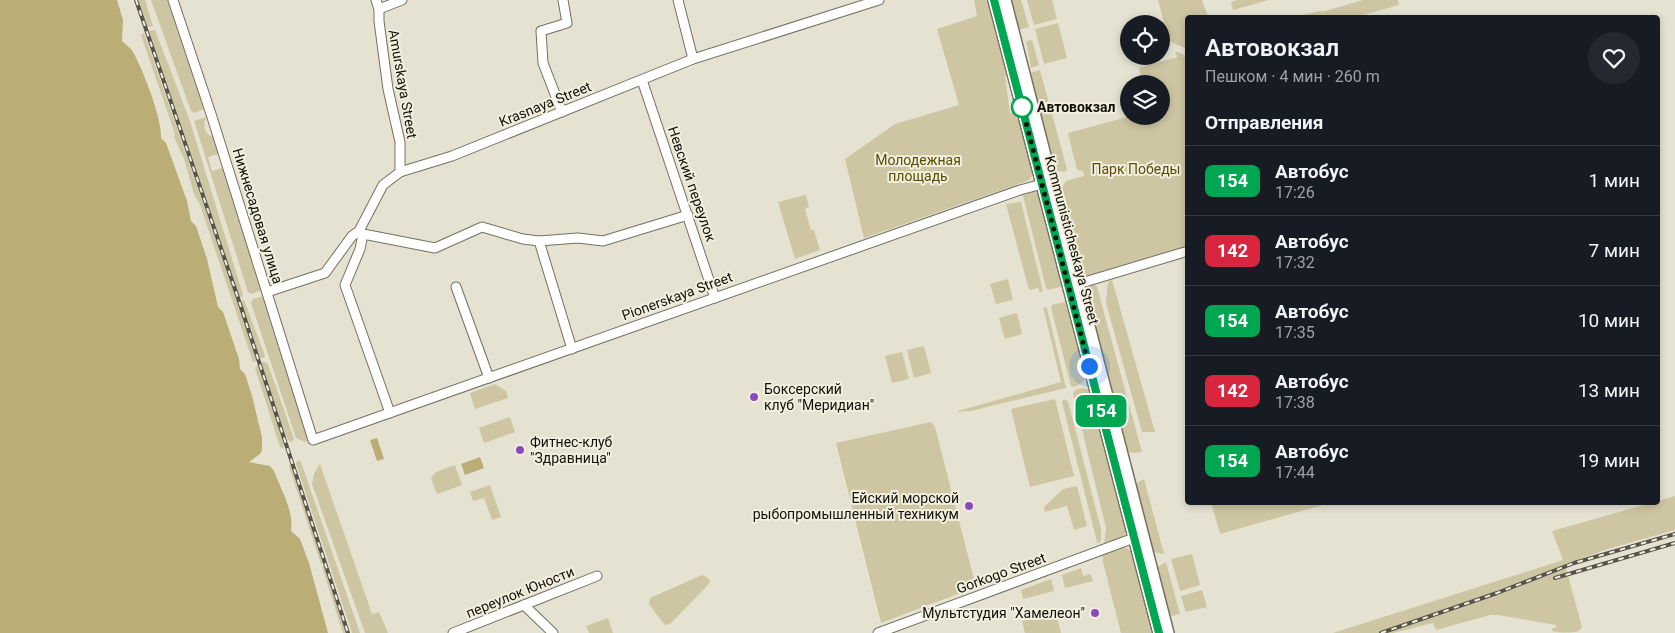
<!DOCTYPE html>
<html lang="ru">
<head>
<meta charset="utf-8">
<style>
  :root { --surface:#171b24; --page:#242831; --text:#f1f3f6; --muted:#9ea1a6; --line:#363941 }
  body { margin:0; font-family:Roboto,sans-serif; background:var(--page); color:var(--text); height:100vh; display:flex; flex-direction:column; font-size:19px; white-space:nowrap }
  * { box-sizing:border-box; margin:0 }
  p { font-size:16px; color:var(--muted) }
  .icon { flex:none; width:28px; height:28px; fill:none; stroke:currentColor; stroke-width:2; stroke-linecap:round; stroke-linejoin:round }
  .map { position:relative; flex:1; overflow:hidden }
  .drawer { position:absolute; left:1185px; top:15px; width:475px; height:490px; display:flex; flex-direction:column; background:var(--surface); border-radius:5px; box-shadow:0 2px 8px #0003 }
  .drawer>* { flex:none }
  .badge { padding:0 10px; border-radius:8px; font-size:18px; line-height:32px }
  .fabs { position:absolute; left:1120px; top:15px; display:grid; gap:10px }
  .fabs a { display:grid; place-items:center; width:50px; height:50px; border-radius:50%; background:var(--surface); box-shadow:0 2px 8px #0003; font-size:25px }
  .you { position:absolute; width:25px; height:25px; margin:-12px; border:4px solid #fff; border-radius:50%; background:#1a73e8; box-shadow:0 0 0 8px #1a73e833 }
  .map>.badge { position:absolute; translate:-50% -50%; box-shadow:0 0 0 2px #fff }
  h2 { padding:0 20px; font-size:19px; line-height:45px }
  .round { display:grid; place-items:center; flex:none; width:52px; height:52px; border-radius:26px; background:var(--page) }
  .head { display:flex; align-items:center; justify-content:space-between; height:85px; padding:0 20px }
  h1 { font-size:24px; font-weight:600; line-height:38px }
  ul { padding:0; list-style:none }
  li { display:flex; align-items:center; gap:15px; height:70px; padding:0 20px; border-top:1px solid var(--line) }
  li div { flex:1 }
  li b { display:block; font-size:19px }
  li em { font-style:normal }
  li .badge { min-width:55px; font-weight:700; text-align:center }
  .map>svg:first-child { display:block }
  .green { fill:#cec6a2 }
  .water { fill:#baad76 }
  .lines { fill:none; stroke-linecap:round; stroke-linejoin:round }
  .minor-casing { stroke:#747062; stroke-width:11 }
  .major-casing { stroke:#747062; stroke-width:14 }
  .minor { stroke:#fff; stroke-width:9 }
  .major { stroke:#fff; stroke-width:11 }
  .rail-casing { stroke:#55534a; stroke-width:4 }
  .rail { stroke:#f3efdf; stroke-width:2; stroke-dasharray:5.5; stroke-linecap:butt }
  .line-casing { stroke:#fff; stroke-width:11 }
  .line { stroke:#00a651; stroke-width:8 }
  .walk { stroke:#11100a; stroke-width:5; stroke-dasharray:0 9 }
  .stop-dot { fill:#fff; stroke:#00a651; stroke-width:2.5 }
  .poi-dot { fill:#8a4abf; stroke:#f3efdf; stroke-width:2 }
  .labels { text-anchor:middle; stroke-width:4; stroke-linejoin:round; paint-order:stroke }
  .street-label { font-size:14px; fill:#11100a; stroke:#f3efdf }
  .stop-label { font-size:14px; font-weight:bold; fill:#11100a; stroke:#f3efdf; text-anchor:start }
  .park-label { font-size:14px; fill:#5a4c04; stroke:#f3efdf }
  .poi-label { font-size:14px; fill:#11100a; stroke:#f3efdf; text-anchor:start }
</style>
</head>
<body>
<div class="map">
<svg width="1675" height="633" viewBox="0 0 1675 633">
  <rect width="100%" height="100%" fill="#e5e2d2"/>
  <g class="green">
    <polygon points="137,0 145,0 153,26 146,27"/>
    <polygon points="151,0 171,0 206,108 195,113 191,111"/>
    <polygon points="974,0 988,0 1008,75 1005,76 1010,113 1014,112 1021,126 1033,172 1031,178 1027,181 864,238 845,159 895,124 959,105 937,29 977,16"/>
    <polygon points="1010,0 1021,0 1029,27 1018,30"/>
    <polygon points="1027,0 1052,0 1057,19 1034,25"/>
    <polygon points="1158,0 1202,0 1208,17 1188,18 1187,49 1169,41"/>
    <polygon points="1237,0 1269,0 1233,10 1231,2"/>
    <polygon points="1363,0 1398,0 1399,5 1363,15 1363,17 1292,17 1321,11 1322,12"/>
    <polygon points="1058,23 1067,58 1044,64 1035,29"/>
    <polygon points="155,30 190,121 243,295 242,297 239,297 148,34 149,31"/>
    <polygon points="144,33 257,359 256,361 253,362 200,205 194,194 184,159 174,137 175,134 141,35"/>
    <polygon points="1032,40 1039,65 1031,68 1026,41"/>
    <polygon points="1175,51 1187,56 1187,247 1090,277 1081,272 1079,267 1060,191 1066,181 1084,176 1083,171 1077,170 1068,133 1131,116 1161,116 1161,84 1143,84 1139,68 1177,57"/>
    <polygon points="1040,70 1067,169 1065,172 1058,171 1053,167 1029,73"/>
    <path d="M206 117C203 124 204 131 210 136L215 135 221 153 208 157 212 171 226 167 262 290 251 294 248 292 194 121Z"/>
    <polygon points="1033,191 1040,194 1063,284 1060,287 1048,290 1046,288 1022,192"/>
    <polygon points="806,195 809,207 805,209 811,230 814,230 820,250 795,259 778,202"/>
    <polygon points="1021,202 1043,291 1040,293 1038,288 1029,290 1006,204"/>
    <polygon points="1008,279 1013,300 996,304 990,284"/>
    <polygon points="1112,280 1155,432 1142,432 1106,303 1108,282"/>
    <polygon points="1094,284 1097,287 1142,452 1134,453 1126,452 1085,293 1089,285"/>
    <polygon points="265,296 310,439 305,442 296,438 251,303 253,299"/>
    <polygon points="244,300 265,356 264,358 259,358 240,303"/>
    <polygon points="1064,302 1066,304 1085,377 1084,382 1074,387 1071,386 1051,308 1052,305"/>
    <polygon points="1043,307 1047,308 1066,388 971,411 958,412 958,411 1061,382"/>
    <polygon points="1017,313 1022,334 1005,339 999,318"/>
    <polygon points="924,346 931,373 914,378 907,350"/>
    <polygon points="902,352 909,379 892,383 885,356"/>
    <polygon points="263,361 268,364 294,439 292,442 289,441 285,435 261,365"/>
    <polygon points="258,364 284,444 283,449 280,447 255,368"/>
    <polygon points="495,384 506,391 508,398 475,409 470,393"/>
    <polygon points="1082,388 1089,389 1092,392 1126,530 1124,537 1104,545 1106,528 1073,393 1077,389"/>
    <polygon points="1055,399 1074,476 1030,487 1011,409"/>
    <polygon points="1064,399 1068,401 1101,529 1101,541 1099,543 1097,542 1062,402"/>
    <polygon points="510,417 515,432 484,443 479,428"/>
    <polygon points="931,422 935,427 976,587 881,623 836,443"/>
    <polygon points="298,460 301,462 360,633 352,633 296,464"/>
    <polygon points="290,464 292,465 324,562 321,564 289,466"/>
    <polygon points="320,464 372,614 379,612 388,633 365,633 312,484 314,474"/>
    <polygon points="455,465 462,485 437,494 431,478 436,472"/>
    <polygon points="1144,479 1164,554 1153,552 1152,551 1135,485 1138,482"/>
    <polygon points="490,485 501,517 492,520 484,498 473,501 470,492"/>
    <polygon points="1077,486 1087,526 1074,530 1067,506 1045,512 1044,507 1063,489"/>
    <path d="M1675 496V530L1608 549 1565 564 1582 627 1579 631C1571 633 1560 633 1552 631L1553 628H1556V625L1498 615H1490L1436 630 1433 623 1393 633H1333L1563 560 1552 531 1651 503 1658 502V501Z"/>
    <polygon points="1211,502 1330,502 1330,503 1220,534"/>
    <polygon points="1119,547 1126,548 1131,551 1153,633 1121,633 1103,562 1102,553"/>
    <polygon points="1192,554 1200,585 1180,591 1171,559"/>
    <polygon points="1166,562 1180,614 1172,616 1168,614 1157,567"/>
    <polygon points="324,566 326,567 347,633 343,633 322,567"/>
    <polygon points="1081,568 1083,576 1091,574 1093,581 1065,588 1062,575"/>
    <polygon points="702,575 707,577 710,581 708,585 670,624 665,625 663,623 649,604 650,598"/>
    <polygon points="1051,579 1054,591 1023,599 1021,590"/>
    <polygon points="1202,590 1207,607 1186,612 1181,596"/>
    <polygon points="1056,613 1061,633 1025,633 1022,621"/>
    <polygon points="608,618 613,633 589,633 586,626"/>
  </g>
  <g class="water">
    <path d="M0 0H117L123 20 122 41C126 45 130 47 133 52 143 70 162 118 161 138L166 143 187 201 191 221 196 226 207 259 218 307 223 312 239 359 240 369 245 374 252 396 262 437V450L260 454 249 462 270 466 274 471C281 490 294 511 291 531L300 539 309 563 328 633H0Z"/>
    <polygon points="377,438 384,459 377,461 370,440"/>
    <polygon points="480,457 484,468 465,475 461,464"/>
  </g>
  <g class="lines">
    <g class="minor-casing">
      <g id="minor">
        <polyline points="173,0 211,114 313,440 1020,190 1046,183"/>
        <polyline points="376,0 379,9 379,21 388,89 400,142 400,172"/>
        <polyline points="678,0 693,59"/>
        <polyline points="379,9 402,0"/>
        <polyline points="642,80 715,298"/>
        <polyline points="562,112 543,63 541,31 567,23 563,0"/>
        <polyline points="359,231 363,234 360,249 345,285 390,413"/>
        <polyline points="363,234 435,248 482,227 523,239 539,241 578,238 603,241 688,215"/>
        <polyline points="539,241 572,349"/>
        <polyline points="1078,284 1188,251"/>
        <polyline points="456,287 489,378"/>
        <polyline points="267,292 325,273 352,236 359,231 383,185 400,172 452,156 693,59 879,0"/>
        <polyline points="524,605 553,633"/>
        <polyline points="453,633 597,576"/>
        <polyline points="878,633 1134,538"/>
      </g>
    </g>
    <g class="major-casing">
      <g id="major">
        <polyline points="994,0 1159,633"/>
        <polyline points="1005,0 1168,633"/>
      </g>
    </g>
    <use href="#minor" class="minor"/>
    <use href="#major" class="major"/>
    <g class="rail-casing">
      <g id="rail">
        <polyline points="136,0 239,301 348,633"/>
        <polyline points="1555,578 1675,543"/>
        <polyline points="1381,633 1497,593 1574,563 1675,534"/>
      </g>
    </g>
    <use href="#rail" class="rail"/>
  </g>
  <g class="lines">
    <g class="line-casing">
      <polyline id="line" points="994,0 1159,633"/>
    </g>
    <use href="#line" class="line"/>
    <polyline class="walk" points="1022,107 1089,366"/>
  </g>
  <circle class="stop-dot" cx="1022" cy="107" r="10"/>
  <g class="poi-dot">
    <circle cx="754" cy="397" r="5"/>
    <circle cx="520" cy="450" r="5"/>
    <circle cx="969" cy="506" r="5"/>
    <circle cx="1095" cy="613" r="5"/>
  </g>
  <g class="labels">
    <g class="street-label">
      <text transform="translate(403 84) rotate(80)" y="5">Amurskaya Street</text>
      <text transform="translate(545 104) rotate(-22)" y="5">Krasnaya Street</text>
      <text transform="translate(692 184) rotate(71)" y="5">Невский переулок</text>
      <text transform="translate(258 216) rotate(73)" y="5">Нижнесадовая улица</text>
      <text transform="translate(1072 240) rotate(75)" y="5">Kommunisticheskaya Street</text>
      <text transform="translate(677 296) rotate(-20)" y="5">Pionerskaya Street</text>
      <text transform="translate(1001 573) rotate(-20)" y="5">Gorkogo Street</text>
      <text transform="translate(520 592) rotate(-22)" y="5">переулок Юности</text>
    </g>
    <g class="stop-label">
      <text x="1037" y="112">Автовокзал</text>
    </g>
    <g class="park-label">
      <text x="918" y="165">Молодежная<tspan x="918" dy="16">площадь</tspan></text>
      <text x="1136" y="174">Парк Победы</text>
    </g>
    <g class="poi-label">
      <text x="764" y="394">Боксерский<tspan x="764" dy="16">клуб "Меридиан"</tspan></text>
      <text x="530" y="447">Фитнес-клуб<tspan x="530" dy="16">"Здравница"</tspan></text>
      <text x="959" y="503" text-anchor="end">Ейский морской<tspan x="959" dy="16">рыбопромышленный техникум</tspan></text>
      <text x="1085" y="618" text-anchor="end">Мультстудия "Хамелеон"</text>
    </g>
  </g>
</svg>
<div class="fabs">
<a><svg class="icon" aria-label="locate" viewBox="0 0 24 24"><circle cx="12" cy="12" r="6"/><path d="M12 2v4M12 18v4M2 12h4M18 12h4"/></svg></a>
<a><svg class="icon" aria-label="layers" viewBox="0 0 24 24"><path d="M12 4l9 5-9 5-9-5zM3 14l9 5 9-5"/></svg></a>
</div>
<div class="you" style="left:1089px;top:366px"></div>
<b class="badge" style="left:1101px;top:411px;background:#00a651;color:#fff">154</b>
<section class="drawer">
<div class="head"><div><h1>Автовокзал</h1><p>Пешком · 4 мин · 260 m</p></div><a class="round"><svg class="icon" aria-label="heart" viewBox="0 0 24 24"><path d="M12 20l-8-8c-3-5 5-10 8-4 3-6 11-1 8 4z"/></svg></a></div>
<h2>Отправления</h2>
<ul>
<li><span class="badge" style="background:#00a651;color:#fff">154</span><div><b>Автобус</b><p>17:26</p></div><em>1 мин</em></li>
<li><span class="badge" style="background:#d7263d;color:#fff">142</span><div><b>Автобус</b><p>17:32</p></div><em>7 мин</em></li>
<li><span class="badge" style="background:#00a651;color:#fff">154</span><div><b>Автобус</b><p>17:35</p></div><em>10 мин</em></li>
<li><span class="badge" style="background:#d7263d;color:#fff">142</span><div><b>Автобус</b><p>17:38</p></div><em>13 мин</em></li>
<li><span class="badge" style="background:#00a651;color:#fff">154</span><div><b>Автобус</b><p>17:44</p></div><em>19 мин</em></li>
</ul>
</section>
</div>
</body>
</html>
